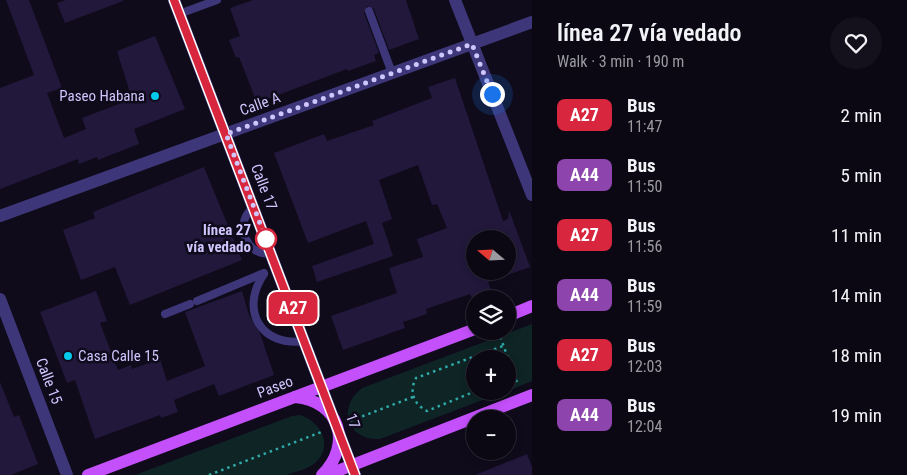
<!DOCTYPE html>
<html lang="en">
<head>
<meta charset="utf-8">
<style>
  :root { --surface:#0b0814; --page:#14111d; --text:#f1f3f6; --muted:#9a9aa0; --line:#2b2934 }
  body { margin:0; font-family:"Roboto Condensed",sans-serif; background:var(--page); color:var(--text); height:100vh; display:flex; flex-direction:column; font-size:19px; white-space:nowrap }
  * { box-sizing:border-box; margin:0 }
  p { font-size:16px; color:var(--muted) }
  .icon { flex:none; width:28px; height:28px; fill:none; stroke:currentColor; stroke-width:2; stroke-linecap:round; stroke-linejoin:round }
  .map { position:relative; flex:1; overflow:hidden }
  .details { display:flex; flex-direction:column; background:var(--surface); width:375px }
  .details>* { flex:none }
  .badge { padding:0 10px; border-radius:8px; font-size:18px; line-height:32px }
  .needle { width:32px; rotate:289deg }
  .controls { position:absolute; left:466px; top:230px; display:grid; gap:10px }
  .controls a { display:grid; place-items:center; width:50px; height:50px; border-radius:50%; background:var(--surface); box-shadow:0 2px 8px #0003,0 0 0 1px var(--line); font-size:25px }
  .you { position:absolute; width:25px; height:25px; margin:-12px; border:4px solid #fff; border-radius:50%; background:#1a73e8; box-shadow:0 0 0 8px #1a73e833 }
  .map>.badge { position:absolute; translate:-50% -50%; box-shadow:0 0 0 2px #fff }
  .round { display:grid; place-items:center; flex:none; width:52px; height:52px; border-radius:26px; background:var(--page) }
  .headline { display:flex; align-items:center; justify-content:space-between; height:85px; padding:0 25px }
  h1 { font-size:24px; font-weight:600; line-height:38px }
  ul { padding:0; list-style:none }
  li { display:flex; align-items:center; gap:15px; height:60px; padding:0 25px }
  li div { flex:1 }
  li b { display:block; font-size:19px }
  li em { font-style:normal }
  li .badge { min-width:55px; font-weight:700; text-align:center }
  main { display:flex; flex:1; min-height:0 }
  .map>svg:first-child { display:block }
  .green { fill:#0e2425 }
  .building { fill:#21183b; fill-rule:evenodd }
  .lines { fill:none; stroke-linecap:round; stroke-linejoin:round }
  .path { stroke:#2fa9a8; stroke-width:2.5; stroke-dasharray:2.5 4; stroke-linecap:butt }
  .service { stroke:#3d3779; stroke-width:8 }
  .minor { stroke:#3d3779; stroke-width:12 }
  .tertiary { stroke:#3d3779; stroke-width:12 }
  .primary { stroke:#c450fb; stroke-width:12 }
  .line-casing { stroke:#fff; stroke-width:11 }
  .line { stroke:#d7263d; stroke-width:8 }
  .walk { stroke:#cfc6fe; stroke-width:5; stroke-dasharray:0 9 }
  .poi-dot { fill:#05c9eb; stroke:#0f0b1b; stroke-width:2 }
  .stop-dot { fill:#fff; stroke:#d7263d; stroke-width:2.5 }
  .labels { text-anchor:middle; stroke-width:5; stroke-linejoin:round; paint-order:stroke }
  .poi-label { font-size:15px; fill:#cfc6fe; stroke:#0f0b1b; text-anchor:end }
  .street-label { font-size:15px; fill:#cfc6fe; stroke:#0f0b1b }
  .stop-label { font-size:15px; font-weight:bold; fill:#cfc6fe; stroke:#0f0b1b; text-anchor:end }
</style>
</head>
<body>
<main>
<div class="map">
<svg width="532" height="475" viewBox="0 0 532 475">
  <rect width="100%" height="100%" fill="#0f0b1b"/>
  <g class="green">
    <path d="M532 324V381L508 391V359H475V391H506L380 439C348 441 336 408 362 388Z"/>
    <path d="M300 415C320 421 334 445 316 462 309 469 297 471 287 475H135L292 416Z"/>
  </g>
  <g class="building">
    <polygon points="6,0 29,0 62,88 47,93 64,138 86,129 82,118 132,99 117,51 155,36 185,109 134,129 139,144 98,160 97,157 79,164 78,159 0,189 0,88 34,75"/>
    <polygon points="66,0 123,0 123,1 65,23 57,3"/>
    <polygon points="253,0 406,0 419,39 389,50 374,9 367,6 364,13 379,53 374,55 376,61 348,71 347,69 257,103 239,57 236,58 229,40 240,36 230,8"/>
    <path d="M455 78 503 221 508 219 509 210 530 267 488 282 491 290 471 297 470 294 426 309 427 314 403 322 405 328 343 350 331 316 397 293 389 268 423 257 417 239 447 228 437 204 432 205 418 165 379 180 392 219 382 223 393 256 317 282 312 266 374 244 366 221 308 243 274 153 324 134 327 141 374 125 372 121 432 98 428 87ZM475 239H508V271H475Z"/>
    <polygon points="204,167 242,260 130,305 115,267 81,280 63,230 95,218 93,212"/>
    <polygon points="96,291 107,321 100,323 118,370 131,365 132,369 160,359 167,381 205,366 185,312 242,291 249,315 260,333 274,375 219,396 214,384 174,400 178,412 161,418 160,415 95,439 75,380 67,383 40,312"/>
    <polygon points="0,382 14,417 19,415 38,464 11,475 0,475"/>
    <polygon points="527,454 532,467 532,475 475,475"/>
  </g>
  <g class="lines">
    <g class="path">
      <polyline points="498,331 518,385"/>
      <polyline points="508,379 514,375"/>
      <path d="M476 391 427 411C413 404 409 391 416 378L503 346"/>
      <polyline points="350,421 413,397"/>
      <polyline points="209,475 324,431"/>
    </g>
    <g class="service">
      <polyline points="369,11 392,73"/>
      <polyline points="179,14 217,0"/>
      <path d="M254 208C232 221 247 259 272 253"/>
      <path d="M264 274C239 310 261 348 306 341"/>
      <polyline points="197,301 264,273"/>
      <polyline points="165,314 190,304"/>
    </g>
    <g class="minor">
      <polyline points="455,0 532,195"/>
      <polyline points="0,216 532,22"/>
      <polyline points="0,299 67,475"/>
    </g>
    <polyline class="tertiary" points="174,0 355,475"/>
    <g class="primary">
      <polyline points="508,316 532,306"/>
      <path d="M295 397C340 401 353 444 322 475"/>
      <polyline points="88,475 475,329"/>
      <polyline points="327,475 532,395"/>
    </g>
  </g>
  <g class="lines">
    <g class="line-casing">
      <polyline id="line" points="174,0 355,475"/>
    </g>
    <use href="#line" class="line"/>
    <polyline class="walk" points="266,239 226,134 472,44 492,94"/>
  </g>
  <g class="poi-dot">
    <circle cx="155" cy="96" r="5"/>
    <circle cx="68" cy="356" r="5"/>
  </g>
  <circle class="stop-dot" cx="266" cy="239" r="10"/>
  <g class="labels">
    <g class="poi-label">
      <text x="145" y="101">Paseo Habana</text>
      <text x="78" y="361" text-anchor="start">Casa Calle 15</text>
    </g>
    <g class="street-label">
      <text transform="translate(260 104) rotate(-20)" y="5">Calle A</text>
      <text transform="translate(264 187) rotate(69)" y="5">Calle 17</text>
      <text transform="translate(49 381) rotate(69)" y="5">Calle 15</text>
      <text transform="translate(275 387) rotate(-21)" y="5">Paseo</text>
      <text transform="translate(353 421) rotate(70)" y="5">17</text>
    </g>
    <g class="stop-label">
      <text x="251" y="235">línea 27<tspan x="251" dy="17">vía vedado</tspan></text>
    </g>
  </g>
</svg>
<div class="controls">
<a><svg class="needle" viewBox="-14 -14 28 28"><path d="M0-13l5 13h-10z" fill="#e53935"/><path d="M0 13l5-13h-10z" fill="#9a9aa0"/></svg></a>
<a><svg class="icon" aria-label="layers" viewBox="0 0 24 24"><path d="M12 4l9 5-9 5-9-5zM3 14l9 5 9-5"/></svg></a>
<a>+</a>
<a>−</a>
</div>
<div class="you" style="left:492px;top:94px"></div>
<b class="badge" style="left:293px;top:308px;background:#d7263d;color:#fff">A27</b>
</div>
<section class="details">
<div class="headline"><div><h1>línea 27 vía vedado</h1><p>Walk · 3 min · 190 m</p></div><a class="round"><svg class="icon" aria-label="heart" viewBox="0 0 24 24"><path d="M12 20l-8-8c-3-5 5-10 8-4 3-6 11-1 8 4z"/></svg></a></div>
<ul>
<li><span class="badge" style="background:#d7263d;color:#fff">A27</span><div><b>Bus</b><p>11:47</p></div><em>2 min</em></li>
<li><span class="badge" style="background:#8e44ad;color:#fff">A44</span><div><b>Bus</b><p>11:50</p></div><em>5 min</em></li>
<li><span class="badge" style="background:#d7263d;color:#fff">A27</span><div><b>Bus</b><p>11:56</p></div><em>11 min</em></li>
<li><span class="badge" style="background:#8e44ad;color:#fff">A44</span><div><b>Bus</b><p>11:59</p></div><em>14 min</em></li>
<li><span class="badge" style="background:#d7263d;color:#fff">A27</span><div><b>Bus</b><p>12:03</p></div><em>18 min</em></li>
<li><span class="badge" style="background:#8e44ad;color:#fff">A44</span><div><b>Bus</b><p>12:04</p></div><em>19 min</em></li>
</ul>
</section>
</main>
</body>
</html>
